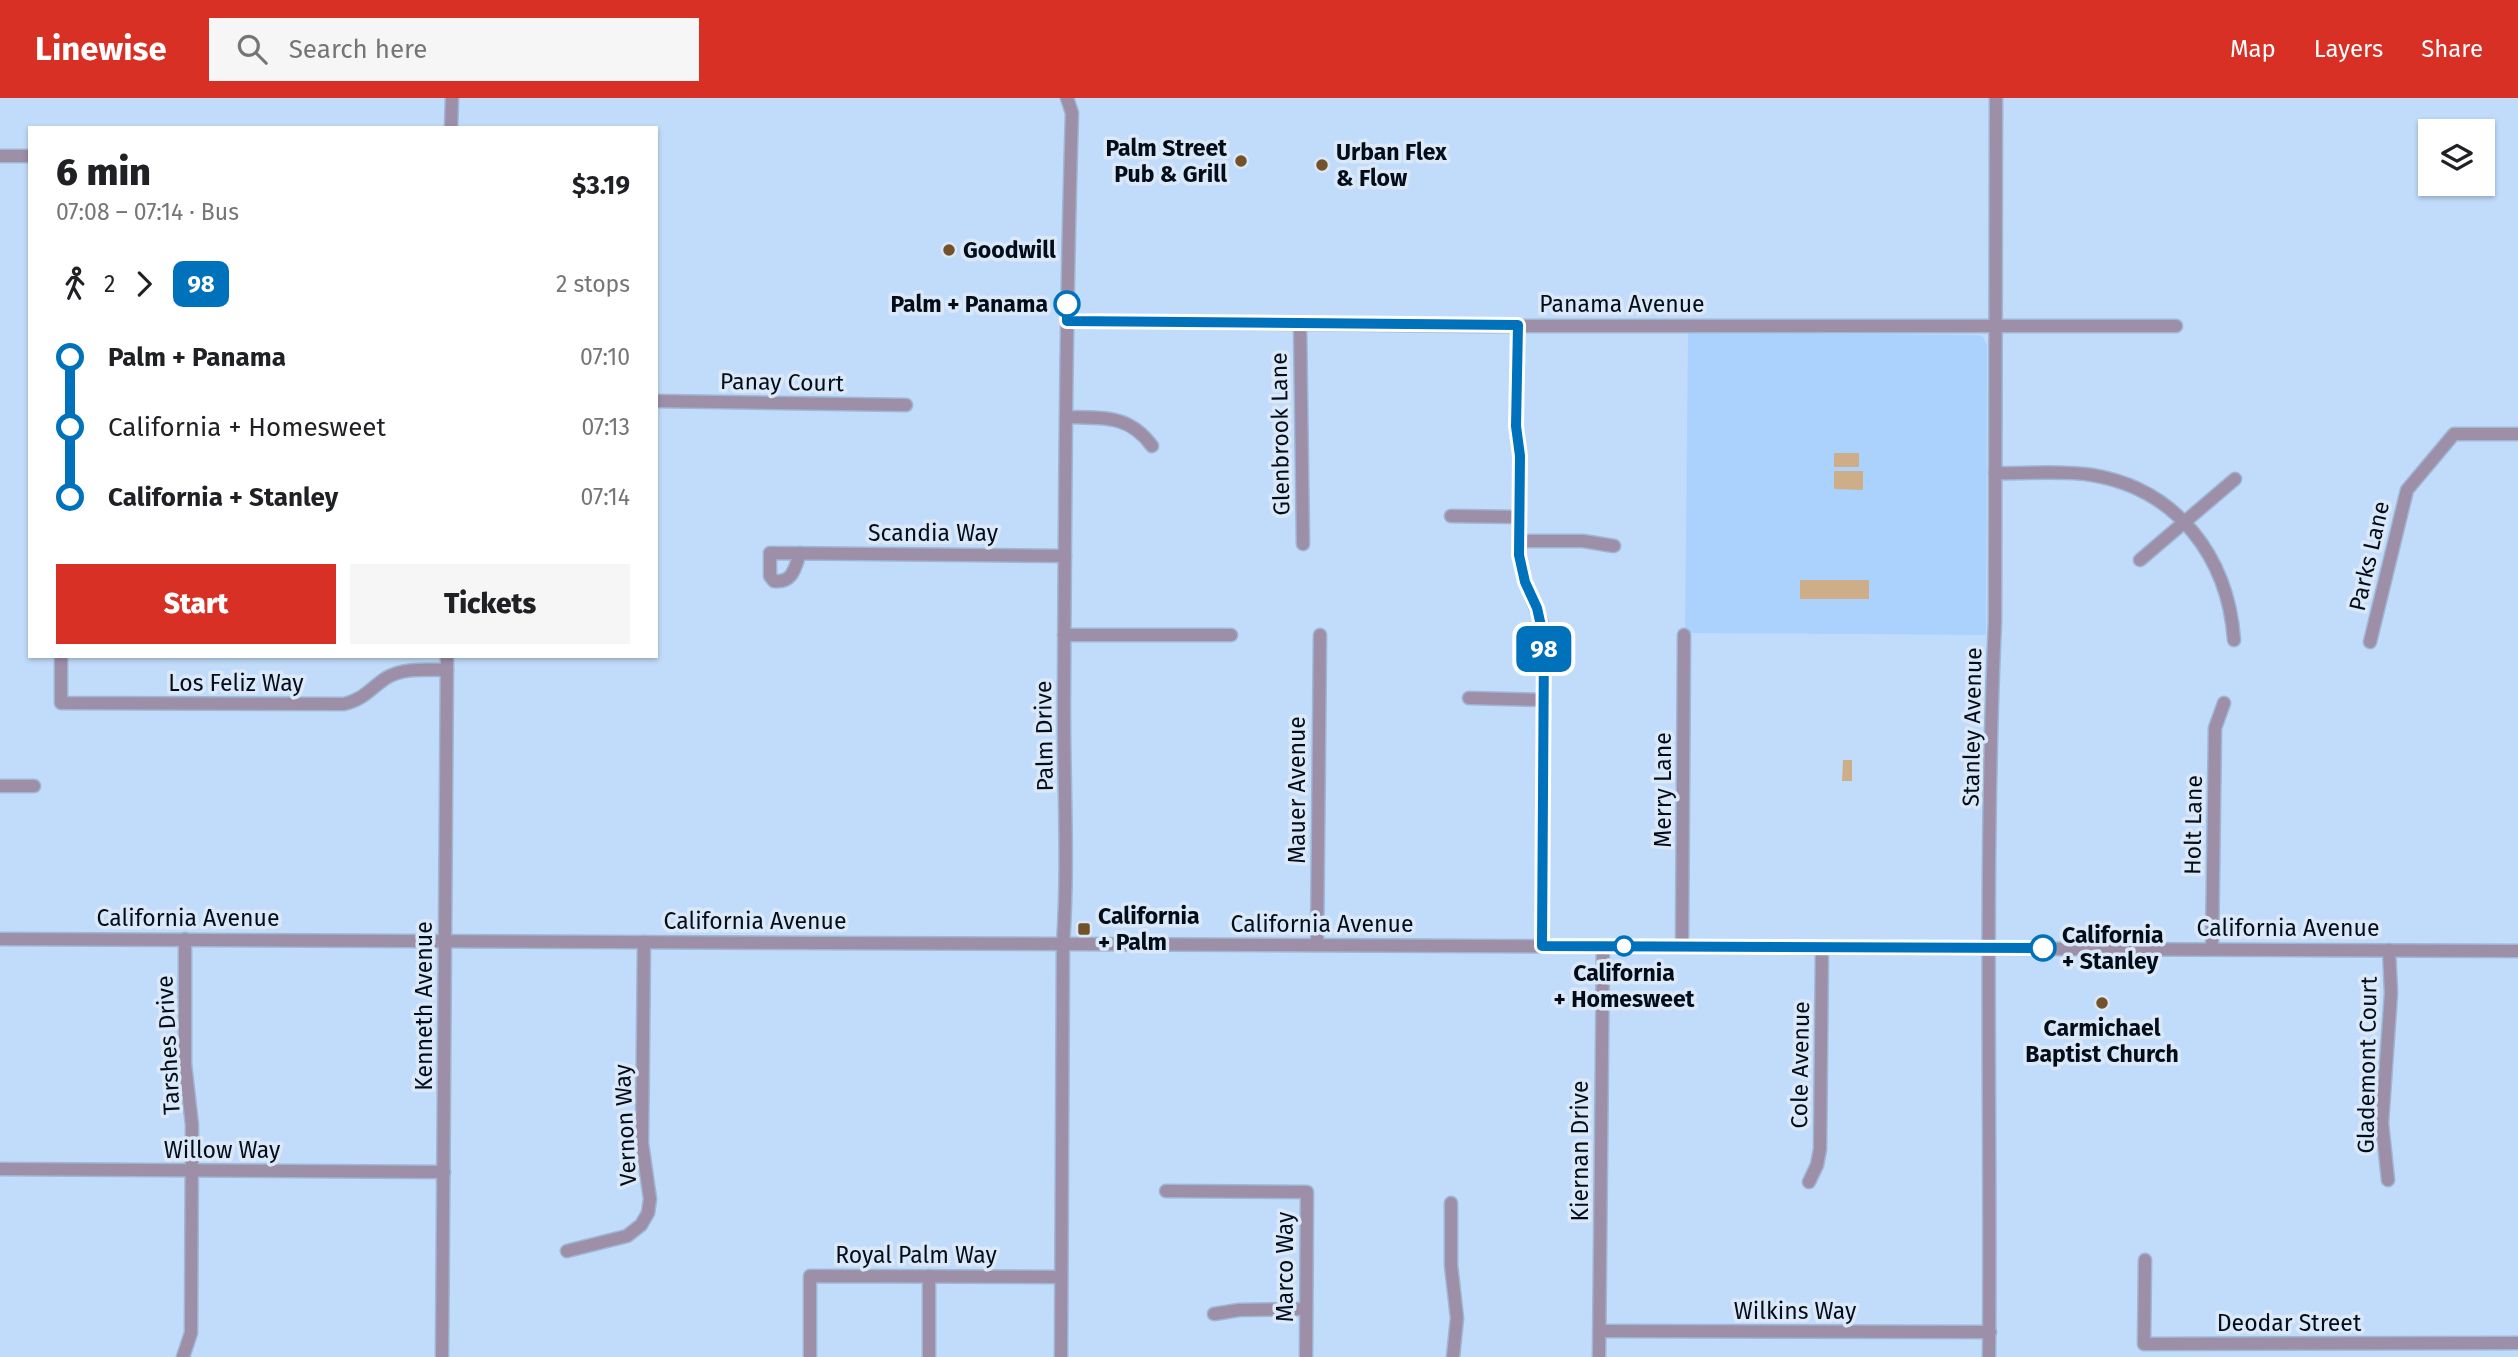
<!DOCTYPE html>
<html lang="en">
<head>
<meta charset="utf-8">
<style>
  :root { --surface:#fff; --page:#f6f6f6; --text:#202124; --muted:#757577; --accent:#d93025 }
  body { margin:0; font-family:"Fira Sans",sans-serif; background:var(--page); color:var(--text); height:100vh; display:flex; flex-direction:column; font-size:26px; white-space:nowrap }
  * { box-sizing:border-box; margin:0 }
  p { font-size:23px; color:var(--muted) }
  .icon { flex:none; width:38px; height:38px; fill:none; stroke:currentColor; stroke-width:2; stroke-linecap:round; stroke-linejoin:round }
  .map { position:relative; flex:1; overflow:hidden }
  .side { position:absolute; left:28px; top:28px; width:630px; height:532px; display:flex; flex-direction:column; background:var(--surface); border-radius:0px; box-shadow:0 2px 5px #0004 }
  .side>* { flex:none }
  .badge { padding:0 14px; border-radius:10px; font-size:24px; line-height:46px }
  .tools { position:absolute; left:2418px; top:21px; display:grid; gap:14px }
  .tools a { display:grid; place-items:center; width:77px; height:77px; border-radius:0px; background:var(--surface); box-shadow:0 2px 5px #0004; font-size:35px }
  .map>.badge { position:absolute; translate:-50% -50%; box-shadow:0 0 0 4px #fff }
  .legs { display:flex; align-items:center; gap:10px; height:77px; padding:0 28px; font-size:23px }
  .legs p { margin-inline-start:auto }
  .headline { display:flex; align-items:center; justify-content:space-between; height:119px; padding:0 28px }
  h1 { font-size:38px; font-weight:800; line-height:52px }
  .button { display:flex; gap:14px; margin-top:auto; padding:14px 28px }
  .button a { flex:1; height:80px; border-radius:0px; background:var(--accent); color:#fff; font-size:28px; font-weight:800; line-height:80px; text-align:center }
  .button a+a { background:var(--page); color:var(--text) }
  ul { padding:0 28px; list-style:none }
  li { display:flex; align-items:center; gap:24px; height:70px; font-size:26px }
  li i { display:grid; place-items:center; width:10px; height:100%; margin:0 9px; background:currentColor }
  li i::after { content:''; width:18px; height:18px; margin:-9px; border:5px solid; border-radius:50%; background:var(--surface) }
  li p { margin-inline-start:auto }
  li:first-child i { background:linear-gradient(#0000 50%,currentColor 0) }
  li:last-child i { background:linear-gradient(currentColor 50%,#0000 0) }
  header { display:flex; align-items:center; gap:42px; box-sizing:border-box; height:98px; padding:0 35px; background:var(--accent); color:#fff }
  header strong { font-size:33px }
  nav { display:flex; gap:38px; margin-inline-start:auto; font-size:24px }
  .search { width:490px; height:63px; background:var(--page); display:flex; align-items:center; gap:18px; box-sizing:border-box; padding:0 24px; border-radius:0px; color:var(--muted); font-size:26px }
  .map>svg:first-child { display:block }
  .built { fill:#aad2fd }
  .grass { fill:#ceae89 }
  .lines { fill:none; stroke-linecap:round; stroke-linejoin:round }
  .minor-casing { stroke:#9fb7d2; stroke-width:15 }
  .minor { stroke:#9e8fa9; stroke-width:12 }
  .line-1-casing { stroke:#fff; stroke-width:16 }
  .line-1 { stroke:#0072bc; stroke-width:10 }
  .poi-dot { fill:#735229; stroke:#dae8f7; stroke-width:2.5 }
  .stop-1-dot { fill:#fff; stroke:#0072bc; stroke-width:3.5 }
  .labels { text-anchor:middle; stroke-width:7; stroke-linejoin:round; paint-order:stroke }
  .poi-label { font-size:23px; font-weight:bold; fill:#030d1a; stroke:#dae8f7; text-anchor:start }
  .stop-label { font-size:23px; font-weight:bold; fill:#030d1a; stroke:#dae8f7; text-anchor:end }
  .street-label { font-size:23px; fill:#030d1a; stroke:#dae8f7 }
</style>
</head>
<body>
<header>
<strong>Linewise</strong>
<div class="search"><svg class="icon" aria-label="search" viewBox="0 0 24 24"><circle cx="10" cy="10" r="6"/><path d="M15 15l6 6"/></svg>Search here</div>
<nav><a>Map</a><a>Layers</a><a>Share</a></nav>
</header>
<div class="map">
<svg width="2518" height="1259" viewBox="0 0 2518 1259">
  <rect width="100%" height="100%" fill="#c1dcfa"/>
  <polygon class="built" points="1688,235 1978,237 1983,239 1987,247 1986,537 1685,535"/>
  <g class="grass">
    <rect x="1834" y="355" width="25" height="14"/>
    <polygon points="1834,373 1863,373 1863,392 1834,391"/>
    <rect x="1800" y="482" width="69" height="19"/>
    <polygon points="1843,662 1852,662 1852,683 1842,683"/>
  </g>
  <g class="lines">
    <g class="minor-casing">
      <g id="minor">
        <polyline points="451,30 452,0"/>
        <polyline points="0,58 30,58"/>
        <polyline points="1067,223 1477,228 2176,228"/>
        <polyline points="1300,225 1303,446"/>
        <polyline points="1518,227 1516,328 1520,358 1519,457 1525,484 1542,525 1544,541 1542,848"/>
        <polyline points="656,303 906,307"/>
        <path d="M1066 319C1102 320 1129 316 1152 348"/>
        <path d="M1995 375C2027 376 2060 372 2092 377 2177 391 2228 459 2234 542"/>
        <polyline points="1451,418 1519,419"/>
        <polyline points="1519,443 1583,443 1614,448"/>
        <path d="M800 455C795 470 793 485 774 483L770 478V455L1065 458"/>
        <polyline points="2140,462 2235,381"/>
        <polyline points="1064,537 1231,537"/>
        <polyline points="2370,544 2407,392 2454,336 2518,336"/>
        <path d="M61 558V605L344 606C363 602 371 590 386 580 404 569 427 572 447 572"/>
        <polyline points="1469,600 1544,602"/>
        <polyline points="0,688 34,688"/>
        <polyline points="0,841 2518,853"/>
        <polyline points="1317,847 1320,537"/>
        <polyline points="1682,848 1684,537"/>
        <polyline points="2212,851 2215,630 2224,605"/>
        <polyline points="0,1071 444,1074"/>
        <polyline points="2388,1082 2382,1025 2391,895 2389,852"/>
        <polyline points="1809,1084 1817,1067 1820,1051 1822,849"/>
        <polyline points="1166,1093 1307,1094 1306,1259"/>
        <polyline points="1451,1105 1451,1167 1457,1220 1453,1259"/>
        <polyline points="567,1153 627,1138 641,1127 648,1115 650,1101 642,1045 644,844"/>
        <polyline points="2145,1162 2144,1246 2518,1245"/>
        <polyline points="1214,1216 1239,1212 1306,1211"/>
        <polyline points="1600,1233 1990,1234"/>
        <polyline points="183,1259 191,1235 192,1027 185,966 185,841"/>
        <polyline points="442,1259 447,558"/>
        <polyline points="810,1259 810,1178 1060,1179"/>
        <polyline points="929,1259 929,1178"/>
        <path d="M1061 1259 1063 846C1069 761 1063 677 1064 592 1065 400 1066 208 1072 15L1067 0"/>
        <polyline points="1599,1259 1603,848"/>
        <path d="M1989 1259C1991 1014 1984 768 1995 523L1996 0"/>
      </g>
    </g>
    <use href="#minor" class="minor"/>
  </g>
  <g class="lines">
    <g class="line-1-casing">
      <polyline id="line-1" points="1067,206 1067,223 1518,227 1516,328 1520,358 1519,457 1525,484 1537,510 1544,541 1542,848 2043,850"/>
    </g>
    <use href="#line-1" class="line-1"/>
  </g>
  <g class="poi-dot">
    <circle cx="1241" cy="63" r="7"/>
    <circle cx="1322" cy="67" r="7"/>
    <circle cx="949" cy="152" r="7"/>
    <rect x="1077" y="824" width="14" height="14" rx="3.5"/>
    <circle cx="2102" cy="905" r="7"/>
  </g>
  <g class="stop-1-dot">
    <circle cx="1067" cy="206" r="12"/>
    <circle cx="1624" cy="848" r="9"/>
    <circle cx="2043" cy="850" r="12"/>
  </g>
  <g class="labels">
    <g class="poi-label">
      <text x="1227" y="58" text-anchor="end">Palm Street<tspan x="1227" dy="26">Pub &amp; Grill</tspan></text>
      <text x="1336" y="62">Urban Flex<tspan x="1336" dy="26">&amp; Flow</tspan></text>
      <text x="963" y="160">Goodwill</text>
      <text x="1098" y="826">California<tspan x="1098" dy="26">+ Palm</tspan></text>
      <text x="2102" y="938" text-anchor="middle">Carmichael<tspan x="2102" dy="26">Baptist Church</tspan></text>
    </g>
    <g class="stop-label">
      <text x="1048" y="214">Palm + Panama</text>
      <text x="2062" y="845" text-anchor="start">California<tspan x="2062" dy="26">+ Stanley</tspan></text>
      <text x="1624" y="883" text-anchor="middle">California<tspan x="1624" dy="26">+ Homesweet</tspan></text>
    </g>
    <g class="street-label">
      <text x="1622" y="214">Panama Avenue</text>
      <text transform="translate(782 284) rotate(1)" y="8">Panay Court</text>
      <text transform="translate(1280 336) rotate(-91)" y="8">Glenbrook Lane</text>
      <text x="933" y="443">Scandia Way</text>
      <text transform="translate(2369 458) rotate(-77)" y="8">Parks Lane</text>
      <text x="236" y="593">Los Feliz Way</text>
      <text transform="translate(1972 629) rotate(-89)" y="8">Stanley Avenue</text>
      <text transform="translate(1044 638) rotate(-91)" y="8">Palm Drive</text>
      <text transform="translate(1297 692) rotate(-90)" y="8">Mauer Avenue</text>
      <text transform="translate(1663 692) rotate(-90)" y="8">Merry Lane</text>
      <text transform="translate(2193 727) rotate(-89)" y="8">Holt Lane</text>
      <text x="188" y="828">California Avenue</text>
      <text x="755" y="831">California Avenue</text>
      <text x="1322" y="834">California Avenue</text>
      <text x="2288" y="838">California Avenue</text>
      <text transform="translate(424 908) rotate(-90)" y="8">Kenneth Avenue</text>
      <text transform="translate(168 947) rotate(-93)" y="8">Tarshes Drive</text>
      <text transform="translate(1800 967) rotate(-89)" y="8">Cole Avenue</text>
      <text transform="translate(2367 967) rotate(-89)" y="8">Glademont Court</text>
      <text transform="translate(625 1027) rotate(-93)" y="8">Vernon Way</text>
      <text x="222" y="1060">Willow Way</text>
      <text transform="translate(1580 1053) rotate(-90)" y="8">Kiernan Drive</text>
      <text x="916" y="1165">Royal Palm Way</text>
      <text transform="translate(1285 1169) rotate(-90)" y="8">Marco Way</text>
      <text x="1795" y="1221">Wilkins Way</text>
      <text x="2289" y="1233">Deodar Street</text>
    </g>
  </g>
</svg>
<div class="tools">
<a><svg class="icon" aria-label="layers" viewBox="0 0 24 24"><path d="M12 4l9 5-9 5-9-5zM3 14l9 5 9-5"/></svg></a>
</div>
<b class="badge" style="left:1544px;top:551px;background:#0072bc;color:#fff">98</b>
<section class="side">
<div class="headline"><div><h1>6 min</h1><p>07:08 – 07:14 · Bus</p></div><b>$3.19</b></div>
<div class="legs"><svg class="icon" aria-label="walk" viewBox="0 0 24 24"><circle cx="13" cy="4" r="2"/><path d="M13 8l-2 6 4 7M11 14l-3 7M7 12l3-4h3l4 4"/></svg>2<svg class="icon" aria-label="forward" viewBox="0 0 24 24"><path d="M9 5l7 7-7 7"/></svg><b class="badge" style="background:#0072bc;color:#fff">98</b><p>2 stops</p></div>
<ul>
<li><i style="color:#0072bc"></i><b>Palm + Panama</b><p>07:10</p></li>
<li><i style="color:#0072bc"></i><span>California + Homesweet</span><p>07:13</p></li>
<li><i style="color:#0072bc"></i><b>California + Stanley</b><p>07:14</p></li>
</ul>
<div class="button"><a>Start</a><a>Tickets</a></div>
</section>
</div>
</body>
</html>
